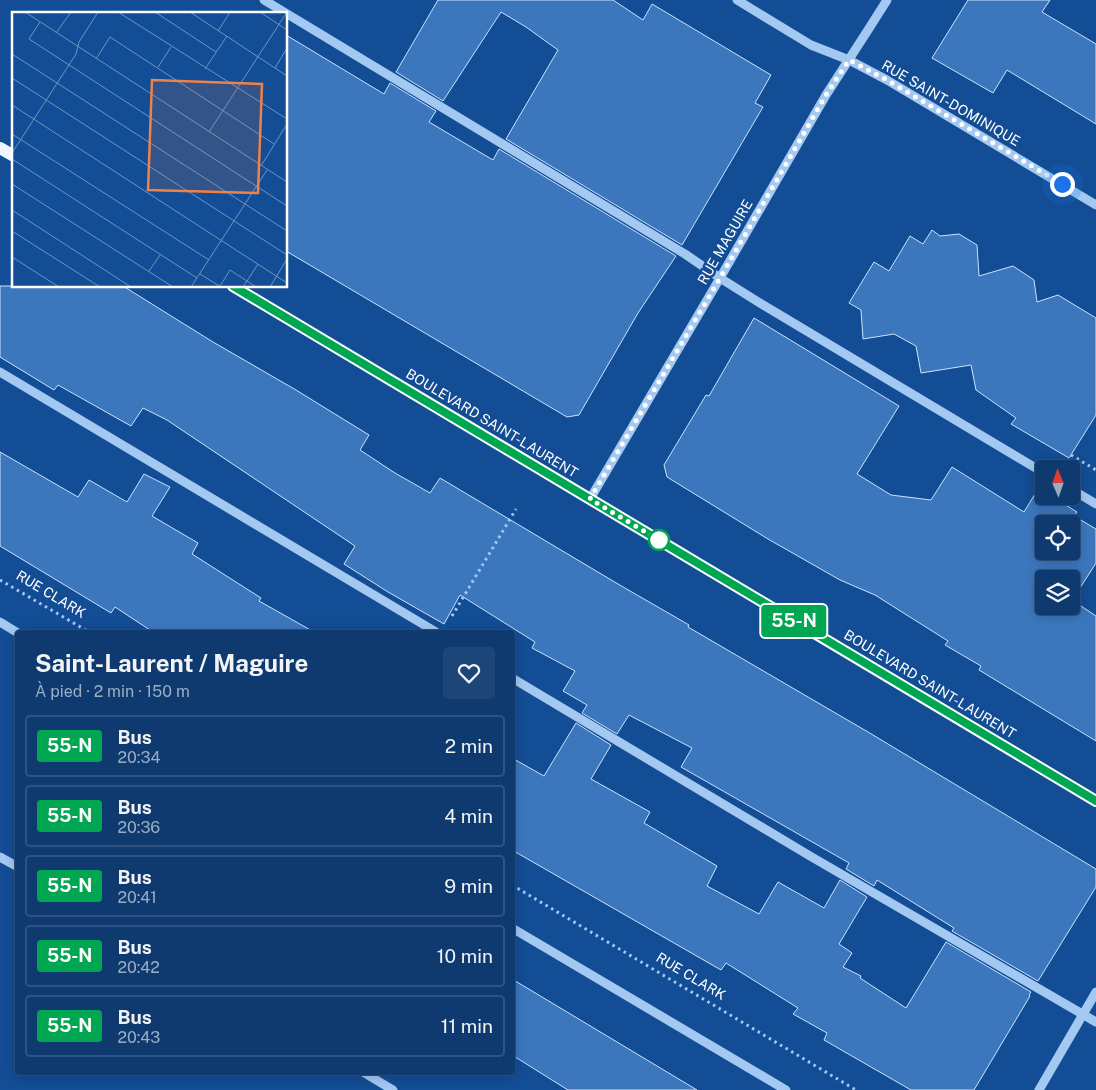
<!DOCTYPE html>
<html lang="fr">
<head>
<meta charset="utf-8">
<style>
  :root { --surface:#0e3a70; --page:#1c4578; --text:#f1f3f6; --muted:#9badc3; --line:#2e5483 }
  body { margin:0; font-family:"Public Sans",sans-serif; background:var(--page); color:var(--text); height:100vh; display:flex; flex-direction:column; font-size:19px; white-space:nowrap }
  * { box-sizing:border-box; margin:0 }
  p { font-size:16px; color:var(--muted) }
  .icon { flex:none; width:28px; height:28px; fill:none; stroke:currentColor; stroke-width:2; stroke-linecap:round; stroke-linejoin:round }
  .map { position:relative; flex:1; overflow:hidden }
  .details { position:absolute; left:15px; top:630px; width:500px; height:445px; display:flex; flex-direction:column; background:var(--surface); border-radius:5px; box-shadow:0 2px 12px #0003,0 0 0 1px var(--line) }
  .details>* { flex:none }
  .badge { padding:0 10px; border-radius:4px; font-size:18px; line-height:32px }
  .needle { width:32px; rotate:358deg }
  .controls { position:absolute; left:1035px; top:460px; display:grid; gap:10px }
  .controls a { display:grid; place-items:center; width:45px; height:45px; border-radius:5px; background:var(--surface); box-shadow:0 2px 12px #0003,0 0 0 1px var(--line); font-size:25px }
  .you { position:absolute; width:25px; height:25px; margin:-12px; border:4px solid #fff; border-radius:50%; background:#1a73e8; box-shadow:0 0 0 8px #1a73e833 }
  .map>.badge { position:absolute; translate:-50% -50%; box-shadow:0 0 0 2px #fff }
  .round { display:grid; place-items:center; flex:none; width:52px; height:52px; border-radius:5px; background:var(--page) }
  .summary { display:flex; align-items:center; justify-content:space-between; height:85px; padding:0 20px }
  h1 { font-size:24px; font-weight:700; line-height:38px }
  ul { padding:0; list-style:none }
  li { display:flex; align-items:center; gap:15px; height:62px; margin:0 10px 8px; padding:0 10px; border:2px solid var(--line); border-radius:5px }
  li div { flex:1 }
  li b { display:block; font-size:19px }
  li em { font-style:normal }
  li .badge { min-width:55px; font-weight:700; text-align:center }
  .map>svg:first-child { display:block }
  .building { fill:#3c77bd; stroke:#cbe2fd; fill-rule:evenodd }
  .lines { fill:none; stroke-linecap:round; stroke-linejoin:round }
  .path { stroke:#a3c8f2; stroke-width:3; stroke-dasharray:2.5 4; stroke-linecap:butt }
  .minor { stroke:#a3c8f2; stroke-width:9 }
  .major { stroke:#eef5ff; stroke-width:12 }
  .line-casing { stroke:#fff; stroke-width:11 }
  .line { stroke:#00a651; stroke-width:8 }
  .walk { stroke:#fff; stroke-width:5; stroke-dasharray:0 9 }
  .stop-dot { fill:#fff; stroke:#00a651; stroke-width:2.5 }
  .labels { text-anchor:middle; stroke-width:5; stroke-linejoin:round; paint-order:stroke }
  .street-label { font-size:14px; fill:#fff; stroke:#134d95 }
  .inset-road { fill:none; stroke:#7194bf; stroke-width:1 }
  .view { fill:#ee8249; fill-opacity:0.15; stroke:#ee8249; stroke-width:2.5 }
  .inset-edge { fill:none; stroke:#fff; stroke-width:2.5 }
</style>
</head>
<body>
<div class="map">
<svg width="1096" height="1090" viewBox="0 0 1096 1090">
  <rect width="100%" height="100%" fill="#134d95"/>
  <g class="building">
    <polygon points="438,0 613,0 643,20 652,4 771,75 755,103 763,107 682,245 506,139 558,50 526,27 501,12 443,101 396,72"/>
    <polygon points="968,0 1050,0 1042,12 1096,44 1096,124 1007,70 993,93 932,58"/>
    <polygon points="286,35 384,94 390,83 436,111 429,122 493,160 499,149 676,256 638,313 579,415 567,417 286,251"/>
    <polygon points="932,230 940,236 959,234 977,245 979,276 1013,266 1034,280 1037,302 1058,295 1096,318 1096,415 1069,458 1011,424 1016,418 976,390 971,365 921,373 916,346 894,334 863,339 861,310 849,303 874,262 889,271 910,236 923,244"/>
    <polygon points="0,286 123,286 213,342 296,390 369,435 360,450 395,473 430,493 440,478 618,584 689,625 688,627 868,732 1096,869 1096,887 1038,981 952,931 954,928 877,880 874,886 846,869 849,863 681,767 692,748 629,715 617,734 582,713 587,705 563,691 575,671 532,648 535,642 460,595 444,624 388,592 344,564 355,546 167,420 143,408 131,426 58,385 54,390 0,357"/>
    <path d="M754 318 899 406 857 474 891 495 931 500 952 467 1024 512 1038 489 1044 492V496H1051L1077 512 1074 516 1096 529V563L1071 602V579H1044V606H1081L1096 616V741L979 670 981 666 945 645 948 641 875 595 840 580 768 539 667 477 664 465 706 395 709 396ZM1044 524H1071V551H1044Z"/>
    <polygon points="0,452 78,497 89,480 127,502 144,474 170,487 152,516 198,543 192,554 261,598 259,601 314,632 153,632 115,607 111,613 0,546"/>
    <polygon points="576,723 611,745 591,779 650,812 644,823 717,866 707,886 759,914 778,882 824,908 840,880 867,897 839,944 852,953 843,967 861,976 860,978 906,1008 946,942 1031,992 1029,995 1030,996 974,1090 911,1090 824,1040 827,1033 793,1014 798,1008 726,963 721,970 512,850 512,758 544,776"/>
    <polygon points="512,979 697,1090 568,1090 512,1055"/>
  </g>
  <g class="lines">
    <g class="path">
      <polyline points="1071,455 1096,470"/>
      <polyline points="0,580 89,632"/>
      <polyline points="452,616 516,509"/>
      <polyline points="512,885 856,1090"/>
    </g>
    <g class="minor">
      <polyline points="264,0 685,254 720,278 755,300 1044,473"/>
      <polyline points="737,0 811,45 849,60 887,80 1096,205"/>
      <polyline points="0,372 436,632"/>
      <polyline points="1071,489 1096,504"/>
      <polyline points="590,499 720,278 826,95 868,30 887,0"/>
      <polyline points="0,622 18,633"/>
      <polyline points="512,678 810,856 1096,1022"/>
      <polyline points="0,857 18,867"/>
      <polyline points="512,928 786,1090"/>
      <polyline points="363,1072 393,1090"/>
      <polyline points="1039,1090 1096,992"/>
    </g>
    <g class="major">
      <polyline points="0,148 14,156"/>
      <polyline points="233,286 1096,801"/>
    </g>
  </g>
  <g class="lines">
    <g class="line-casing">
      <polyline id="line" points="233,286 1096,801"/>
    </g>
    <use href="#line" class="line"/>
    <polyline class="walk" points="659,540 590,499 720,278 826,95 849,60 887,80 1062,184"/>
  </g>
  <circle class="stop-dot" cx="659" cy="540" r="10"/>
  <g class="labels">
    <g class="street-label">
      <text transform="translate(951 103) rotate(30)" y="5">RUE SAINT-DOMINIQUE</text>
      <text transform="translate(725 242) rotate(-60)" y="5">RUE MAGUIRE</text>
      <text transform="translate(492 423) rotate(31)" y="5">BOULEVARD SAINT-LAURENT</text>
      <text transform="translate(51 594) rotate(31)" y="5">RUE CLARK</text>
      <text transform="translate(930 684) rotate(31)" y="5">BOULEVARD SAINT-LAURENT</text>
      <text transform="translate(691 976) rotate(31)" y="5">RUE CLARK</text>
    </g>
  </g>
  <g transform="translate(12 12)">
    <rect width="275" height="275" fill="#134d95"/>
    <path class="inset-road" d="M13 0 275 170M106 0 275 107M143 0 204 40M178 0 275 64M248 0 275 18M28 10 17 27 275 194M206 19 218 0M44 21 59 0M0 42 275 219M84 47 98 25 262 132M146 55 159 35M263 56 275 36M193 57 215 24M0 66 275 243M0 93 275 271M197 120 275 0M0 122 197 248M0 141 64 42 67 30 86 0M0 147 185 266M249 154 275 112M0 172 161 275M0 198 119 275M0 219 88 275M0 245 47 275M137 259 148 243M188 262 209 275M208 274 218 258 244 275M179 275 255 158M231 275 246 252M258 275 275 247"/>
    <path class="view" d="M140 68 250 72 246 181 136 178Z"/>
    <rect width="275" height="275" class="inset-edge"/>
  </g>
</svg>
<div class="controls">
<a><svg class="needle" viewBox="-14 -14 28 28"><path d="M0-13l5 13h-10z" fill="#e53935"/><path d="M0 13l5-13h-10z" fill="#9badc3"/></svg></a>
<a><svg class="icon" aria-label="locate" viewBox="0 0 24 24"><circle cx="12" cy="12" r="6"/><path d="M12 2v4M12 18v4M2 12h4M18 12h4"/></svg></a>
<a><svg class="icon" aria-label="layers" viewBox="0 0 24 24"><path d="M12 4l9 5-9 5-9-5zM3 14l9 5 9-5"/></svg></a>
</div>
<div class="you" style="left:1062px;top:184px"></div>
<b class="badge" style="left:794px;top:621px;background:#00a651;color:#fff">55-N</b>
<section class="details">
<div class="summary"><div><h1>Saint-Laurent / Maguire</h1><p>À pied · 2 min · 150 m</p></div><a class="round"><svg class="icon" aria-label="heart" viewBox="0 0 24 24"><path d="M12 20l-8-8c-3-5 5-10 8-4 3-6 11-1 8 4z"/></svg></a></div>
<ul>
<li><span class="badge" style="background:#00a651;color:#fff">55-N</span><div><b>Bus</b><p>20:34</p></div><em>2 min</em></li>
<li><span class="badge" style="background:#00a651;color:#fff">55-N</span><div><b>Bus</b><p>20:36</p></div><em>4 min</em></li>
<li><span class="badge" style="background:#00a651;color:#fff">55-N</span><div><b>Bus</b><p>20:41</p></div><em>9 min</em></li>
<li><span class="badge" style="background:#00a651;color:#fff">55-N</span><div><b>Bus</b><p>20:42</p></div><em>10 min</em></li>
<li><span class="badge" style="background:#00a651;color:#fff">55-N</span><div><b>Bus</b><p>20:43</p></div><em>11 min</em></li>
</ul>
</section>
</div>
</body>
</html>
